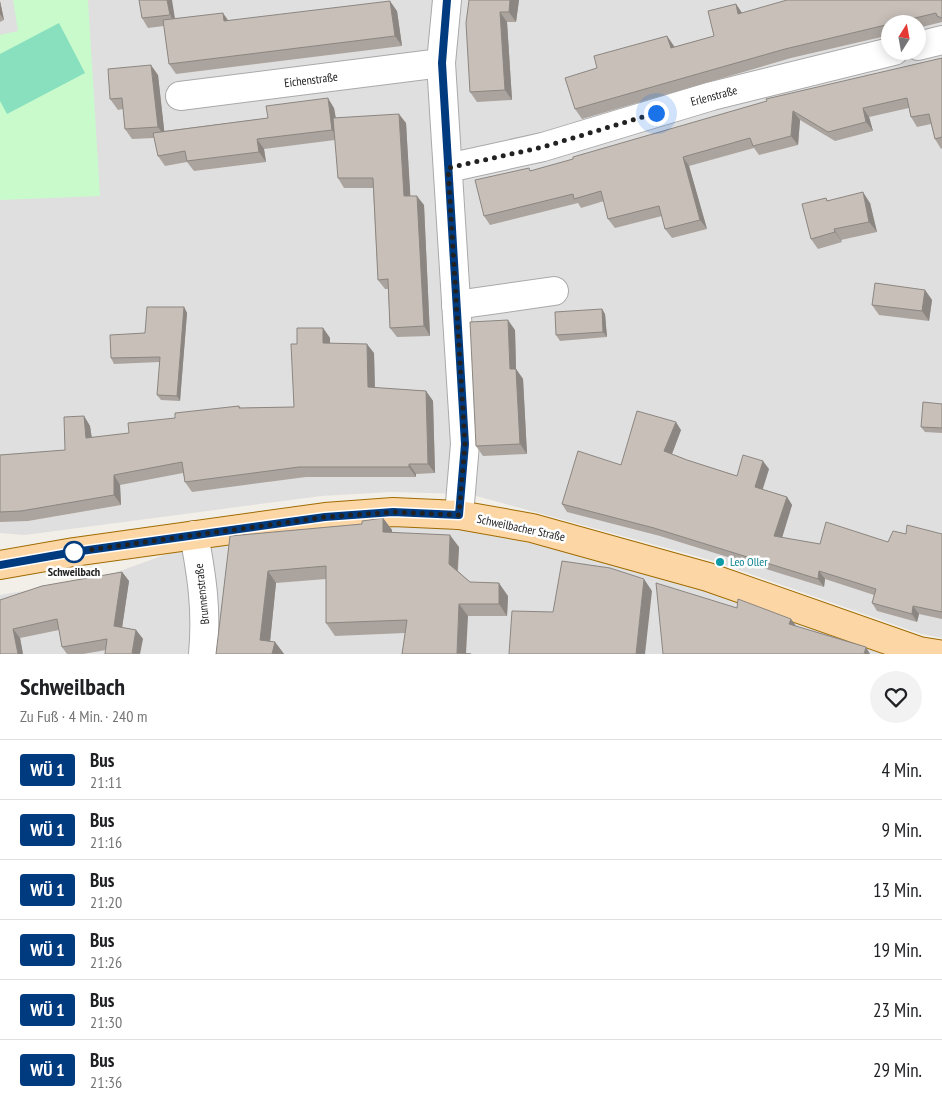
<!DOCTYPE html>
<html lang="de">
<head>
<meta charset="utf-8">
<style>
  :root { --surface:#fff; --page:#f2f2f2; --text:#202124; --muted:#757577; --line:#e0e0e0 }
  body { margin:0; font-family:"PT Sans Narrow",sans-serif; background:var(--page); color:var(--text); height:100vh; display:flex; flex-direction:column; font-size:19px; white-space:nowrap }
  * { box-sizing:border-box; margin:0 }
  p { font-size:16px; color:var(--muted) }
  .icon { flex:none; width:28px; height:28px; fill:none; stroke:currentColor; stroke-width:2; stroke-linecap:round; stroke-linejoin:round }
  .map { position:relative; height:654px; overflow:hidden }
  .side { display:flex; flex-direction:column; background:var(--surface); flex:1 }
  .side>* { flex:none }
  .badge { padding:0 10px; border-radius:4px; font-size:18px; line-height:32px }
  .needle { width:32px; rotate:11deg }
  .controls { position:absolute; left:881px; top:15px; display:grid; gap:10px }
  .controls a { display:grid; place-items:center; width:45px; height:45px; border-radius:50%; background:var(--surface); box-shadow:0 2px 12px #0003; font-size:25px }
  .you { position:absolute; width:25px; height:25px; margin:-12px; border:4px solid #fff; border-radius:50%; background:#1a73e8; box-shadow:0 0 0 8px #1a73e833 }
  .map>.badge { position:absolute; translate:-50% -50%; box-shadow:0 0 0 2px #fff }
  .round { display:grid; place-items:center; flex:none; width:52px; height:52px; border-radius:26px; background:var(--page) }
  .overview { display:flex; align-items:center; justify-content:space-between; height:85px; padding:0 20px }
  h1 { font-size:24px; font-weight:800; line-height:38px }
  ul { padding:0; list-style:none }
  li { display:flex; align-items:center; gap:15px; height:60px; padding:0 20px; border-top:1px solid var(--line) }
  li div { flex:1 }
  li b { display:block; font-size:19px }
  li em { font-style:normal }
  li .badge { min-width:55px; font-weight:700; text-align:center }
  .map>svg:first-child { display:block }
  .residential { fill:#e0dfdf; fill-rule:evenodd }
  .park { fill:#c8facc }
  .pitch { fill:#88e0be }
  .lines { fill:none; stroke-linecap:round; stroke-linejoin:round }
  .minor-casing { stroke:#a9a9a9; stroke-width:30 }
  .major-casing { stroke:#a06b00; stroke-width:30 }
  .minor { stroke:#fff; stroke-width:28 }
  .major { stroke:#fcd6a4; stroke-width:28 }
  .wall { fill:#aba49e }
  .shaded-wall { fill:#8b8681 }
  .building { fill:#c7bfb8; stroke:#8b8681 }
  .line-casing { stroke:#fff; stroke-width:11 }
  .line { stroke:#003b80; stroke-width:8 }
  .walk { stroke:#222; stroke-width:5; stroke-dasharray:0 9 }
  .stop-dot { fill:#fff; stroke:#003b80; stroke-width:2.5 }
  .culture-dot { fill:#0f9aa8; stroke:#fff; stroke-width:2 }
  .labels { text-anchor:middle; stroke-width:5; stroke-linejoin:round; paint-order:stroke }
  .street-label { font-size:12px; fill:#222; stroke:#fff }
  .culture-label { font-size:12px; fill:#0d838f; stroke:#fff; text-anchor:start }
  .stop-label { font-size:12px; font-weight:bold; fill:#222; stroke:#fff }
</style>
</head>
<body>
<div class="map">
<svg width="942" height="654" viewBox="0 0 942 654">
  <rect width="100%" height="100%" fill="#f2efe9"/>
  <g class="residential">
    <path d="M0 0H942V638L921 634 714 561 469 494 390 492 321 496 25 535 0 533ZM890 24H918V51H890Z"/>
    <polygon points="392,525 461,528 534,544 707,590 892,654 0,654 0,595 101,578 167,554 327,530"/>
  </g>
  <polygon class="park" points="13,0 88,0 100,196 0,200 0,35 18,31"/>
  <polygon class="pitch" points="59,23 85,73 7,114 0,101 0,54"/>
  <g class="lines">
    <g class="minor-casing">
      <g id="minor">
        <polyline points="447,0 441,63 465,444 459,515"/>
        <polyline points="918,46 942,40"/>
        <polyline points="180,96 441,63"/>
        <polyline points="448,168 543,147 712,96 894,51"/>
        <polyline points="456,305 554,291"/>
        <path d="M194 535C202 577 207 611 203 654"/>
      </g>
    </g>
    <g class="major-casing">
      <polyline id="major" points="0,565 74,552 325,517 393,512 459,515 532,528 708,577 919,651 938,654"/>
    </g>
    <use href="#minor" class="minor"/>
    <use href="#major" class="major"/>
  </g>
  <g class="wall">
    <polygon points="139,0 175,18 229,21 397,11 402,46 176,74 169,64 164,26 148,28 142,18"/>
    <polygon points="469,0 519,0 516,22 507,22 512,100 477,102 470,92"/>
    <polygon points="942,0 942,23 942,22 918,28 918,24 890,24 890,35 791,58 582,119 575,109 597,68 667,36 674,47 714,36 736,4 742,13"/>
    <polygon points="0,1 4,20 0,22"/>
    <polygon points="942,58 942,148 941,149 935,139 931,124 917,127 911,117 909,108 869,117 873,131 835,141 800,120 798,145 759,155 754,148 689,166 707,229 672,238 665,229 662,216 615,228 608,219 604,201 581,208 578,203 490,225 484,216 531,171"/>
    <polygon points="158,75 164,131 268,118 334,108 336,118 406,123 410,196 424,205 430,336 397,337 390,328 388,289 385,289 378,280 373,188 344,188 338,178 335,140 264,149 266,162 194,171 187,162 165,166 158,156 154,138 132,139 125,129 123,109 118,110 110,99"/>
    <polygon points="826,198 828,201 870,203 877,232 841,240 842,242 818,249 811,239"/>
    <polygon points="925,290 932,300 929,321 879,315 872,305"/>
    <polygon points="184,307 187,313 180,401 161,400 157,395 160,362 114,364 111,358"/>
    <polygon points="602,309 605,314 607,337 560,341 556,335"/>
    <polygon points="323,328 330,338 330,343 374,353 375,388 426,391 433,401 435,473 416,474 416,477 306,477 192,492 185,482 183,473 120,485 121,505 28,521 0,522 0,455 65,450 84,416 90,426 92,438 129,433 175,418 239,406 241,408 294,407 297,344"/>
    <polygon points="515,330 516,369 523,379 527,454 483,456 476,446"/>
    <polygon points="942,404 942,433 925,432 921,427"/>
    <polygon points="681,430 672,454 687,460 737,476 769,469 762,489 787,497 792,505 782,538 820,544 888,542 906,534 942,534 942,619 919,614 917,622 877,611 872,603 874,595 825,579 824,587 660,536 567,512 562,504"/>
    <polygon points="383,518 392,530 392,532 459,547 458,571 470,582 508,596 507,616 468,616 402,654 405,633 335,636 326,623 326,579 276,583 270,641 275,642 284,654 216,654 230,536 362,524"/>
    <polygon points="122,572 129,581 122,627 136,630 143,639 106,650 83,654 67,654 62,647 59,630 20,638 23,654 0,600"/>
  </g>
  <g class="shaded-wall">
    <polygon points="167,0 172,0 176,25 170,15"/>
    <polygon points="510,0 519,0 516,22 509,12"/>
    <polygon points="0,1 4,20 0,14"/>
    <polygon points="390,1 397,11 402,46 395,36"/>
    <polygon points="736,4 742,13 738,14"/>
    <polygon points="500,12 507,22 512,100 505,90"/>
    <polygon points="223,13 230,23 224,21"/>
    <polygon points="667,36 674,46 677,57 671,48"/>
    <polygon points="151,65 158,75 165,137 158,127"/>
    <polygon points="328,98 334,108 339,140 332,130"/>
    <polygon points="863,108 869,117 873,131 866,122"/>
    <polygon points="793,111 800,120 798,145 791,136"/>
    <polygon points="399,114 406,123 411,206 404,196"/>
    <polygon points="257,139 264,149 266,162 259,152"/>
    <polygon points="683,157 689,166 707,229 700,220"/>
    <polygon points="863,192 870,203 877,232 869,222"/>
    <polygon points="417,196 424,205 430,336 424,326"/>
    <polygon points="834,229 841,240 842,242 835,232"/>
    <polygon points="925,290 932,300 929,321 922,311"/>
    <polygon points="184,307 187,313 180,401 177,396"/>
    <polygon points="602,309 605,314 607,337 603,332"/>
    <polygon points="508,320 515,330 516,369 523,379 527,454 520,444 510,369"/>
    <polygon points="323,328 330,338 330,353 323,343"/>
    <polygon points="367,344 374,353 375,397 368,387"/>
    <polygon points="426,391 433,401 435,473 428,464"/>
    <polygon points="84,416 90,426 93,448 86,438"/>
    <polygon points="676,422 681,430 670,459 664,451"/>
    <polygon points="763,461 769,469 761,495 755,487"/>
    <polygon points="409,464 416,474 416,477 409,467"/>
    <polygon points="114,475 120,485 121,505 114,495"/>
    <polygon points="787,497 792,505 780,544 774,536"/>
    <polygon points="383,518 392,530 391,544 383,532"/>
    <polygon points="450,535 459,547 457,576 449,564"/>
    <polygon points="268,571 276,583 269,652 260,640"/>
    <polygon points="819,571 825,579 824,587 818,579"/>
    <polygon points="122,572 129,581 121,635 114,626"/>
    <polygon points="644,579 652,591 645,654 636,654"/>
    <polygon points="499,583 508,596 507,616 499,604"/>
    <polygon points="459,604 468,616 466,654 457,653"/>
    <polygon points="913,606 919,614 917,622 912,614"/>
    <polygon points="791,619 799,630 789,624"/>
    <polygon points="13,629 20,638 23,654 18,654"/>
    <polygon points="136,630 143,639 140,654 132,653"/>
    <polygon points="275,642 284,654 272,654"/>
    <polygon points="866,647 870,654 864,654"/>
  </g>
  <g class="building">
    <polygon points="139,0 167,0 170,15 142,18"/>
    <polygon points="469,0 510,0 509,12 500,12 505,90 470,92 466,23"/>
    <polygon points="787,0 942,0 942,18 937,16 936,13 785,49 575,109 565,78 597,68 594,56 667,36 671,48 714,36 708,11 736,4 738,14"/>
    <polygon points="390,1 395,36 169,64 163,20 223,13 224,21"/>
    <polygon points="942,58 942,137 935,139 929,114 911,117 907,98 863,108 866,122 828,132 793,111 791,136 753,146 750,138 683,157 700,220 665,229 659,206 608,219 601,191 574,199 573,194 484,216 475,180 529,168 530,171 573,159 573,157 767,101 766,99"/>
    <polygon points="151,65 158,127 125,129 122,98 110,99 108,69"/>
    <polygon points="328,98 332,130 257,139 259,152 187,161 185,151 158,156 153,133 268,118 266,106"/>
    <polygon points="399,114 404,196 417,196 424,326 390,328 388,279 378,280 373,178 338,178 333,118"/>
    <polygon points="863,192 869,222 834,229 835,232 811,239 802,204 826,198 827,201"/>
    <polygon points="875,283 925,290 922,311 872,305"/>
    <polygon points="147,307 184,307 177,396 157,395 160,357 111,358 110,335 145,333"/>
    <polygon points="602,309 603,332 556,335 555,312"/>
    <polygon points="508,320 510,369 516,369 520,444 476,446 470,322"/>
    <polygon points="297,328 323,328 323,343 367,344 368,387 426,391 428,464 409,464 409,467 299,467 185,482 182,462 114,475 114,495 21,511 0,512 0,455 65,450 64,417 84,416 86,438 129,433 128,423 175,418 175,413 239,406 239,408 294,407 291,344 297,344"/>
    <polygon points="923,402 942,404 942,428 921,427"/>
    <polygon points="637,411 676,422 664,451 687,460 737,476 743,455 763,461 755,487 787,497 774,536 820,544 826,522 888,542 893,531 906,534 907,525 942,534 942,612 913,606 912,614 872,603 876,589 819,571 818,579 654,528 562,504 578,451 621,465"/>
    <polygon points="383,518 383,532 450,535 449,564 470,582 499,583 499,604 459,604 457,653 471,654 402,654 407,620 326,623 326,566 268,571 260,640 275,642 272,654 216,654 230,536 362,524 362,521"/>
    <polygon points="562,561 610,568 644,579 636,654 509,654 512,611 553,612"/>
    <polygon points="122,572 114,626 136,630 132,653 139,654 105,654 107,639 62,647 57,619 13,629 18,654 0,654 0,600 42,586"/>
    <polygon points="656,583 737,608 738,599 791,619 789,624 866,647 864,654 663,654"/>
  </g>
  <g class="lines">
    <g class="line-casing">
      <polyline id="line" points="0,565 74,552 325,517 393,512 459,515 465,444 442,63 447,0"/>
    </g>
    <use href="#line" class="line"/>
    <polyline class="walk" points="74,552 325,517 393,512 459,515 465,444 448,168 543,147 656,113"/>
  </g>
  <circle class="stop-dot" cx="74" cy="552" r="10"/>
  <circle class="culture-dot" cx="720" cy="562" r="5"/>
  <g class="labels">
    <g class="street-label">
      <text transform="translate(311 80) rotate(-7)" y="4">Eichenstraße</text>
      <text transform="translate(714 96) rotate(-15)" y="4">Erlenstraße</text>
      <text transform="translate(521 528) rotate(12)" y="4">Schweilbacher Straße</text>
      <text transform="translate(202 594) rotate(-96)" y="4">Brunnenstraße</text>
    </g>
    <g class="culture-label">
      <text x="730" y="566">Leo Oller</text>
    </g>
    <g class="stop-label">
      <text x="74" y="576">Schweilbach</text>
    </g>
  </g>
</svg>
<div class="controls">
<a><svg class="needle" viewBox="-14 -14 28 28"><path d="M0-13l5 13h-10z" fill="#e53935"/><path d="M0 13l5-13h-10z" fill="#757577"/></svg></a>
</div>
<div class="you" style="left:656px;top:113px"></div>
</div>
<section class="side">
<div class="overview"><div><h1>Schweilbach</h1><p>Zu Fuß · 4 Min. · 240 m</p></div><a class="round"><svg class="icon" aria-label="heart" viewBox="0 0 24 24"><path d="M12 20l-8-8c-3-5 5-10 8-4 3-6 11-1 8 4z"/></svg></a></div>
<ul>
<li><span class="badge" style="background:#003b80;color:#fff">WÜ 1</span><div><b>Bus</b><p>21:11</p></div><em>4 Min.</em></li>
<li><span class="badge" style="background:#003b80;color:#fff">WÜ 1</span><div><b>Bus</b><p>21:16</p></div><em>9 Min.</em></li>
<li><span class="badge" style="background:#003b80;color:#fff">WÜ 1</span><div><b>Bus</b><p>21:20</p></div><em>13 Min.</em></li>
<li><span class="badge" style="background:#003b80;color:#fff">WÜ 1</span><div><b>Bus</b><p>21:26</p></div><em>19 Min.</em></li>
<li><span class="badge" style="background:#003b80;color:#fff">WÜ 1</span><div><b>Bus</b><p>21:30</p></div><em>23 Min.</em></li>
<li><span class="badge" style="background:#003b80;color:#fff">WÜ 1</span><div><b>Bus</b><p>21:36</p></div><em>29 Min.</em></li>
</ul>
</section>
</body>
</html>
